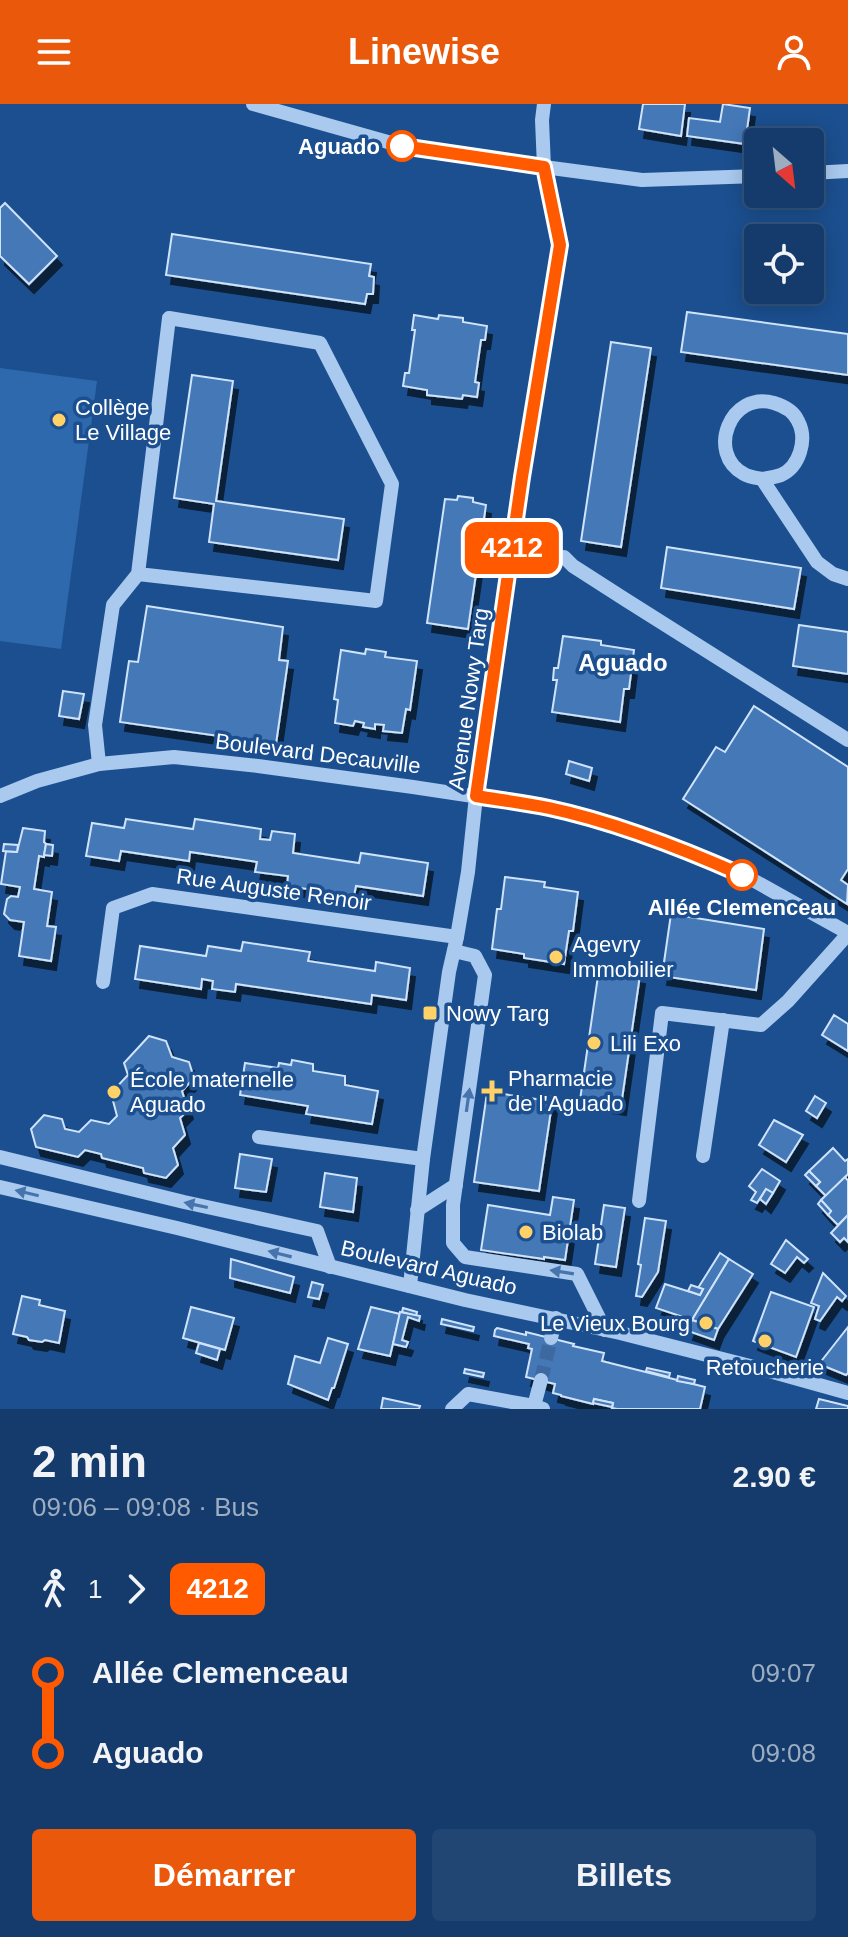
<!DOCTYPE html>
<html lang="fr">
<head>
<meta charset="utf-8">
<style>
  :root { --surface:#143b6b; --page:#214673; --text:#f1f3f6; --muted:#9dadc1; --line:#33557e; --accent:#ea580c }
  body { margin:0; font-family:Helvetica,sans-serif; background:var(--page); color:var(--text); height:100vh; display:flex; flex-direction:column; font-size:30px; white-space:nowrap }
  * { box-sizing:border-box; margin:0 }
  p { font-size:26px; color:var(--muted) }
  .icon { flex:none; width:44px; height:44px; fill:none; stroke:currentColor; stroke-width:2; stroke-linecap:round; stroke-linejoin:round }
  .map { position:relative; height:1305px; overflow:hidden }
  .side { display:flex; flex-direction:column; background:var(--surface); flex:1 }
  .side>* { flex:none }
  .badge { padding:0 16px; border-radius:12px; font-size:28px; line-height:52px }
  .needle { width:52px; rotate:152deg }
  .controls { position:absolute; left:744px; top:24px; display:grid; gap:16px }
  .controls a { display:grid; place-items:center; width:80px; height:80px; border-radius:8px; background:var(--surface); box-shadow:0 4px 20px #0003,0 0 0 2px var(--line); font-size:40px }
  .map>.badge { position:absolute; translate:-50% -50%; box-shadow:0 0 0 4px #fff }
  .legs { display:flex; align-items:center; gap:12px; height:88px; padding:0 32px; font-size:26px }
  .legs p { margin-inline-start:auto }
  .head { display:flex; align-items:center; justify-content:space-between; height:136px; padding:0 32px }
  h1 { font-size:44px; font-weight:800; line-height:60px }
  .button { display:flex; gap:16px; margin-top:auto; padding:16px 32px }
  .button a { flex:1; height:92px; border-radius:8px; background:var(--accent); color:#fff; font-size:32px; font-weight:800; line-height:92px; text-align:center }
  .button a+a { background:var(--page); color:var(--text) }
  ul { padding:0 32px; list-style:none }
  li { display:flex; align-items:center; gap:28px; height:80px; font-size:30px }
  li i { display:grid; place-items:center; width:12px; height:100%; margin:0 10px; background:currentColor }
  li i::after { content:''; width:20px; height:20px; margin:-10px; border:6px solid; border-radius:50%; background:var(--surface) }
  li p { margin-inline-start:auto }
  li:first-child i { background:linear-gradient(#0000 50%,currentColor 0) }
  li:last-child i { background:linear-gradient(currentColor 50%,#0000 0) }
  header { display:flex; justify-content:space-between; align-items:center; height:104px; padding:0 32px; background:var(--accent); color:#fff; font-size:36px; font-weight:800 }
  .map>svg:first-child { display:block }
  .green { fill:#2e69ad }
  .building { fill:#4478b7; stroke:#cfe3fa; stroke-width:2; filter:url(#shadow) }
  .lines { fill:none; stroke-linecap:round; stroke-linejoin:round }
  .minor-tunnel { stroke:#3d69a0; stroke-width:14; stroke-dasharray:14 7; stroke-linecap:butt }
  .minor { stroke:#a9c9ee; stroke-width:14 }
  .oneway { fill:#4674ac }
  .line-1-casing { stroke:#fff; stroke-width:18 }
  .line-1 { stroke:#ff5a00; stroke-width:12 }
  .stop-1-dot { fill:#fff; stroke:#ff5a00; stroke-width:4 }
  .poi-dot { fill:#ffd166; stroke:#1b4f8f; stroke-width:3 }
  .labels { text-anchor:middle; stroke-width:7; stroke-linejoin:round; paint-order:stroke }
  .stop-label { font-size:22px; font-weight:bold; fill:#fff; stroke:#1b4f8f; text-anchor:end }
  .poi-label { font-size:22px; fill:#fff; stroke:#1b4f8f; text-anchor:start }
  .street-label { font-size:22px; fill:#fff; stroke:#1b4f8f }
  .neighbourhood-label { font-size:24px; font-weight:bold; fill:#fff; stroke:#1b4f8f }
</style>
</head>
<body>
<header><svg class="icon" aria-label="menu" viewBox="0 0 24 24"><path d="M4 6h16M4 12h16M4 18h16"/></svg>Linewise<svg class="icon" aria-label="person" viewBox="0 0 24 24"><circle cx="12" cy="8" r="4"/><path d="M4 21q1-7 8-7t8 7"/></svg></header>
<div class="map">
<svg width="848" height="1305" viewBox="0 0 848 1305">
  <defs>
    <filter id="shadow"><feDropShadow dx="5" dy="9" stdDeviation="0" flood-color="#0009"/></filter>
  </defs>
  <rect width="100%" height="100%" fill="#1b4f8f"/>
  <polygon class="green" points="0,264 97,277 61,545 0,537"/>
  <g class="building">
    <polygon points="643,0 685,0 681,32 639,25"/>
    <polygon points="723,0 750,4 745,40 687,32 689,14 720,18"/>
    <polygon points="5,99 57,152 29,180 0,152 0,104"/>
    <polygon points="172,130 371,160 369,172 374,173 373,190 367,190 365,200 166,171"/>
    <polygon points="687,208 848,230 848,271 681,248"/>
    <polygon points="414,211 438,215 439,211 463,214 463,218 487,222 485,236 481,236 475,278 479,279 477,293 463,291 462,295 427,291 427,286 403,282 405,269 409,269 415,226 412,226"/>
    <polygon points="611,238 651,244 621,443 581,437"/>
    <polygon points="192,271 233,277 216,397 344,415 338,456 209,438 214,400 174,394"/>
    <polygon points="458,392 473,394 473,398 486,401 468,525 427,519 445,395 457,396"/>
    <polygon points="667,443 801,464 794,505 661,484"/>
    <polygon points="147,502 283,523 279,556 288,557 276,640 120,618 129,557 138,558"/>
    <polygon points="799,521 848,528 848,570 793,562"/>
    <polygon points="563,532 601,537 601,541 634,546 629,585 624,585 620,618 552,608 557,576 553,576 554,564 558,564"/>
    <polygon points="366,545 386,548 385,553 417,557 410,606 406,605 402,629 383,627 384,621 375,620 375,625 363,623 364,619 355,617 353,622 335,619 338,596 334,595 341,546 365,550"/>
    <polygon points="63,587 84,590 79,615 59,612"/>
    <polygon points="754,602 848,663 848,765 841,776 848,781 847,800 683,695 716,643 725,648"/>
    <polygon points="569,657 592,664 589,677 566,670"/>
    <polygon points="126,715 193,725 195,715 261,725 260,735 270,736 272,727 295,730 293,749 359,759 361,749 428,759 423,792 356,782 354,792 287,782 288,772 255,768 257,758 190,748 189,757 121,747 119,757 86,752 92,719 124,724"/>
    <polygon points="23,724 45,727 44,738 46,740 44,753 39,752 34,785 52,788 47,822 56,823 51,857 19,852 24,818 10,816 4,810 7,795 11,792 18,793 20,783 1,780 6,747 17,748"/>
    <polygon points="4,740 18,741 17,748 3,747"/>
    <polygon points="46,740 53,741 52,752 44,751"/>
    <polygon points="505,773 545,778 544,783 578,788 573,827 569,827 564,860 524,854 524,850 492,845 497,805 501,805"/>
    <polygon points="671,810 764,825 756,886 662,872"/>
    <polygon points="243,838 310,848 308,857 375,867 376,858 410,864 406,896 372,891 371,900 236,880 235,888 212,885 213,877 202,875 201,885 135,875 140,842 206,852 208,842 241,847"/>
    <polygon points="599,865 640,871 621,1002 580,996"/>
    <polygon points="834,911 848,920 848,947 822,931"/>
    <polygon points="149,932 166,937 172,953 189,958 194,974 182,987 188,1006 180,1014 185,1031 173,1044 178,1061 166,1074 144,1069 143,1064 102,1054 101,1050 85,1046 78,1053 36,1043 31,1025 44,1011 62,1015 65,1025 79,1028 91,1016 109,1020 117,1012 111,989 128,971 124,959"/>
    <polygon points="292,956 313,960 313,967 345,972 345,981 378,987 372,1020 306,1010 308,1002 240,991 245,959 278,964 279,959 291,961"/>
    <polygon points="488,982 497,984 496,989 543,996 543,991 553,993 539,1087 474,1078"/>
    <polygon points="815,992 826,999 817,1014 806,1007"/>
    <polygon points="774,1016 803,1031 786,1058 759,1041"/>
    <polygon points="833,1044 845,1057 848,1055 848,1070 826,1092 816,1082 820,1078 809,1067"/>
    <polygon points="240,1050 272,1055 266,1088 235,1084"/>
    <polygon points="762,1065 780,1077 773,1089 766,1085 757,1099 751,1096 756,1088 749,1082"/>
    <polygon points="809,1067 820,1078 816,1082 805,1071"/>
    <polygon points="325,1069 357,1074 353,1108 320,1103"/>
    <polygon points="845,1073 848,1077 848,1111 838,1121 828,1111 831,1107 821,1096"/>
    <polygon points="766,1085 773,1089 766,1100 760,1095"/>
    <polygon points="553,1093 574,1096 565,1156 544,1153 544,1155 481,1146 488,1101 550,1111"/>
    <polygon points="821,1096 831,1107 828,1111 818,1100"/>
    <polygon points="604,1101 625,1104 616,1163 595,1160"/>
    <polygon points="848,1111 848,1138 844,1134 840,1138 831,1129"/>
    <polygon points="645,1114 666,1117 658,1168 642,1193 636,1192 641,1161 638,1160"/>
    <polygon points="786,1136 808,1155 804,1159 797,1153 785,1169 771,1160"/>
    <polygon points="720,1149 729,1155 692,1216 656,1204 665,1180 700,1191 703,1185 698,1184"/>
    <polygon points="231,1155 294,1173 290,1189 230,1174"/>
    <polygon points="729,1155 753,1170 718,1225 692,1216"/>
    <polygon points="823,1169 846,1192 842,1197 837,1193 820,1217 815,1215 819,1202 811,1199"/>
    <polygon points="312,1178 323,1181 319,1195 308,1193"/>
    <polygon points="691,1181 703,1185 700,1191 688,1187"/>
    <polygon points="771,1188 814,1203 796,1253 753,1237"/>
    <polygon points="22,1192 40,1196 39,1201 65,1207 59,1239 45,1236 42,1238 29,1236 27,1233 13,1230"/>
    <polygon points="191,1203 234,1214 225,1246 183,1234"/>
    <polygon points="371,1203 400,1210 390,1252 358,1245"/>
    <polygon points="403,1204 417,1208 416,1212 402,1208"/>
    <polygon points="400,1208 420,1212 419,1217 408,1213 402,1236 408,1238 406,1243 393,1240"/>
    <polygon points="442,1215 474,1223 473,1227 441,1220"/>
    <polygon points="692,1216 718,1225 714,1236 688,1227"/>
    <polygon points="848,1223 848,1269 846,1271 819,1260"/>
    <polygon points="497,1224 526,1231 526,1228 574,1240 573,1242 604,1249 602,1257 705,1283 700,1305 617,1305 612,1304 613,1299 594,1295 593,1300 561,1292 561,1291 553,1289 555,1280 526,1273 532,1245 528,1244 529,1240 494,1232 495,1226"/>
    <polygon points="328,1234 348,1240 334,1284 332,1284 328,1296 288,1280 295,1252 320,1259"/>
    <polygon points="199,1239 220,1245 217,1256 196,1249"/>
    <polygon points="647,1264 670,1269 669,1273 646,1267"/>
    <polygon points="465,1265 484,1269 483,1273 464,1269"/>
    <polygon points="678,1272 695,1276 694,1280 677,1277"/>
    <polygon points="383,1294 420,1302 419,1305 381,1305"/>
    <polygon points="594,1295 613,1299 612,1303 593,1299"/>
    <polygon points="819,1295 848,1302 848,1305 816,1305"/>
  </g>
  <g class="lines">
    <polyline class="minor-tunnel" points="541,1276 551,1234"/>
    <g class="minor">
      <polyline points="253,0 402,42 544,63 642,76 758,72"/>
      <polyline points="810,69 848,67"/>
      <path d="M762 375C768 374 775 373 781 371 799 363 808 336 798 317 794 308 784 302 774 299 730 286 706 350 744 370 749 373 757 374 762 375L817 458 833 470 848 475"/>
      <polyline points="564,453 573,462 626,496 848,636"/>
      <polyline points="99,660 95,621 113,501 138,470 169,214 320,239 392,380 376,497 138,470"/>
      <polyline points="0,692 37,677 99,660 174,653 258,662 413,683 551,704 618,724 689,747 751,775 848,829"/>
      <polyline points="454,847 475,852 485,871 453,1101 453,1139 465,1153 577,1170 605,1226"/>
      <polyline points="103,878 113,804 152,790 457,833"/>
      <polyline points="259,1033 423,1055"/>
      <polyline points="703,1052 723,916"/>
      <polyline points="0,1053 184,1098 317,1127 330,1163"/>
      <polyline points="0,1083 177,1124 465,1196 620,1229 762,1265 848,1289"/>
      <polyline points="639,1097 662,909 761,921 788,897 848,830"/>
      <polyline points="417,1106 456,1081"/>
      <polyline points="410,1182 423,1055 449,868 457,833 468,768 476,692 522,373 560,141 544,63 542,16 544,0"/>
      <polyline points="551,1234 556,1214"/>
      <polyline points="534,1302 541,1276"/>
      <polyline points="452,1305 468,1290 534,1302 543,1305"/>
    </g>
  </g>
  <defs><path id="oneway-solid" d="M-6-.8H1V-3.2L6.5 0L1 3.2V.8H-6Z" transform="scale(2)"/></defs>
  <g class="oneway">
    <use href="#oneway-solid" transform="translate(468 996) rotate(-82)"/>
    <use href="#oneway-solid" transform="translate(27 1089) rotate(-167)"/>
    <use href="#oneway-solid" transform="translate(196 1101) rotate(-168)"/>
    <use href="#oneway-solid" transform="translate(280 1150) rotate(-166)"/>
    <use href="#oneway-solid" transform="translate(562 1168) rotate(-171)"/>
  </g>
  <g class="lines">
    <g class="line-1-casing">
      <path id="line-1" d="M402 42 544 63 560 141 522 373 476 692C500 696 525 699 549 704 615 718 681 744 742 771"/>
    </g>
    <use href="#line-1" class="line-1"/>
  </g>
  <g class="stop-1-dot">
    <circle cx="402" cy="42" r="14"/>
    <circle cx="742" cy="771" r="14"/>
  </g>
  <g class="poi-dot">
    <circle cx="59" cy="316" r="8"/>
    <circle cx="556" cy="853" r="8"/>
    <rect x="422" y="901" width="16" height="16" rx="4"/>
    <circle cx="594" cy="939" r="8"/>
    <path d="M488 975h8v8h8v8h-8v8h-8v-8h-8v-8h8z"/>
    <circle cx="114" cy="988" r="8"/>
    <circle cx="526" cy="1128" r="8"/>
    <circle cx="706" cy="1219" r="8"/>
    <circle cx="765" cy="1237" r="8"/>
  </g>
  <g class="labels">
    <g class="stop-label">
      <text x="380" y="50">Aguado</text>
      <text x="742" y="811" text-anchor="middle">Allée Clemenceau</text>
    </g>
    <g class="poi-label">
      <text x="75" y="311">Collège<tspan x="75" dy="25">Le Village</tspan></text>
      <text x="572" y="848">Agevry<tspan x="572" dy="25">Immobilier</tspan></text>
      <text x="446" y="917">Nowy Targ</text>
      <text x="610" y="947">Lili Exo</text>
      <text x="508" y="982">Pharmacie<tspan x="508" dy="25">de l'Aguado</tspan></text>
      <text x="130" y="983">École maternelle<tspan x="130" dy="25">Aguado</tspan></text>
      <text x="542" y="1136">Biolab</text>
      <text x="690" y="1227" text-anchor="end">Le Vieux Bourg</text>
      <text x="765" y="1271" text-anchor="middle">Retoucherie</text>
    </g>
    <g class="street-label">
      <text transform="translate(468 595) rotate(-82)" y="8">Avenue Nowy Targ</text>
      <text transform="translate(318 649) rotate(7)" y="8">Boulevard Decauville</text>
      <text transform="translate(274 785) rotate(8)" y="8">Rue Auguste Renoir</text>
      <text transform="translate(429 1163) rotate(13)" y="8">Boulevard Aguado</text>
    </g>
    <g class="neighbourhood-label">
      <text x="623" y="567">Aguado</text>
    </g>
  </g>
</svg>
<div class="controls">
<a><svg class="needle" viewBox="-14 -14 28 28"><path d="M0-13l5 13h-10z" fill="#e53935"/><path d="M0 13l5-13h-10z" fill="#9dadc1"/></svg></a>
<a><svg class="icon" aria-label="locate" viewBox="0 0 24 24"><circle cx="12" cy="12" r="6"/><path d="M12 2v4M12 18v4M2 12h4M18 12h4"/></svg></a>
</div>
<b class="badge" style="left:512px;top:444px;background:#ff5a00;color:#fff">4212</b>
</div>
<section class="side">
<div class="head"><div><h1>2 min</h1><p>09:06 – 09:08 · Bus</p></div><b>2.90 €</b></div>
<div class="legs"><svg class="icon" aria-label="walk" viewBox="0 0 24 24"><circle cx="13" cy="4" r="2"/><path d="M13 8l-2 6 4 7M11 14l-3 7M7 12l3-4h3l4 4"/></svg>1<svg class="icon" aria-label="forward" viewBox="0 0 24 24"><path d="M9 5l7 7-7 7"/></svg><b class="badge" style="background:#ff5a00;color:#fff">4212</b></div>
<ul>
<li><i style="color:#ff5a00"></i><b>Allée Clemenceau</b><p>09:07</p></li>
<li><i style="color:#ff5a00"></i><b>Aguado</b><p>09:08</p></li>
</ul>
<div class="button"><a>Démarrer</a><a>Billets</a></div>
</section>
</body>
</html>
